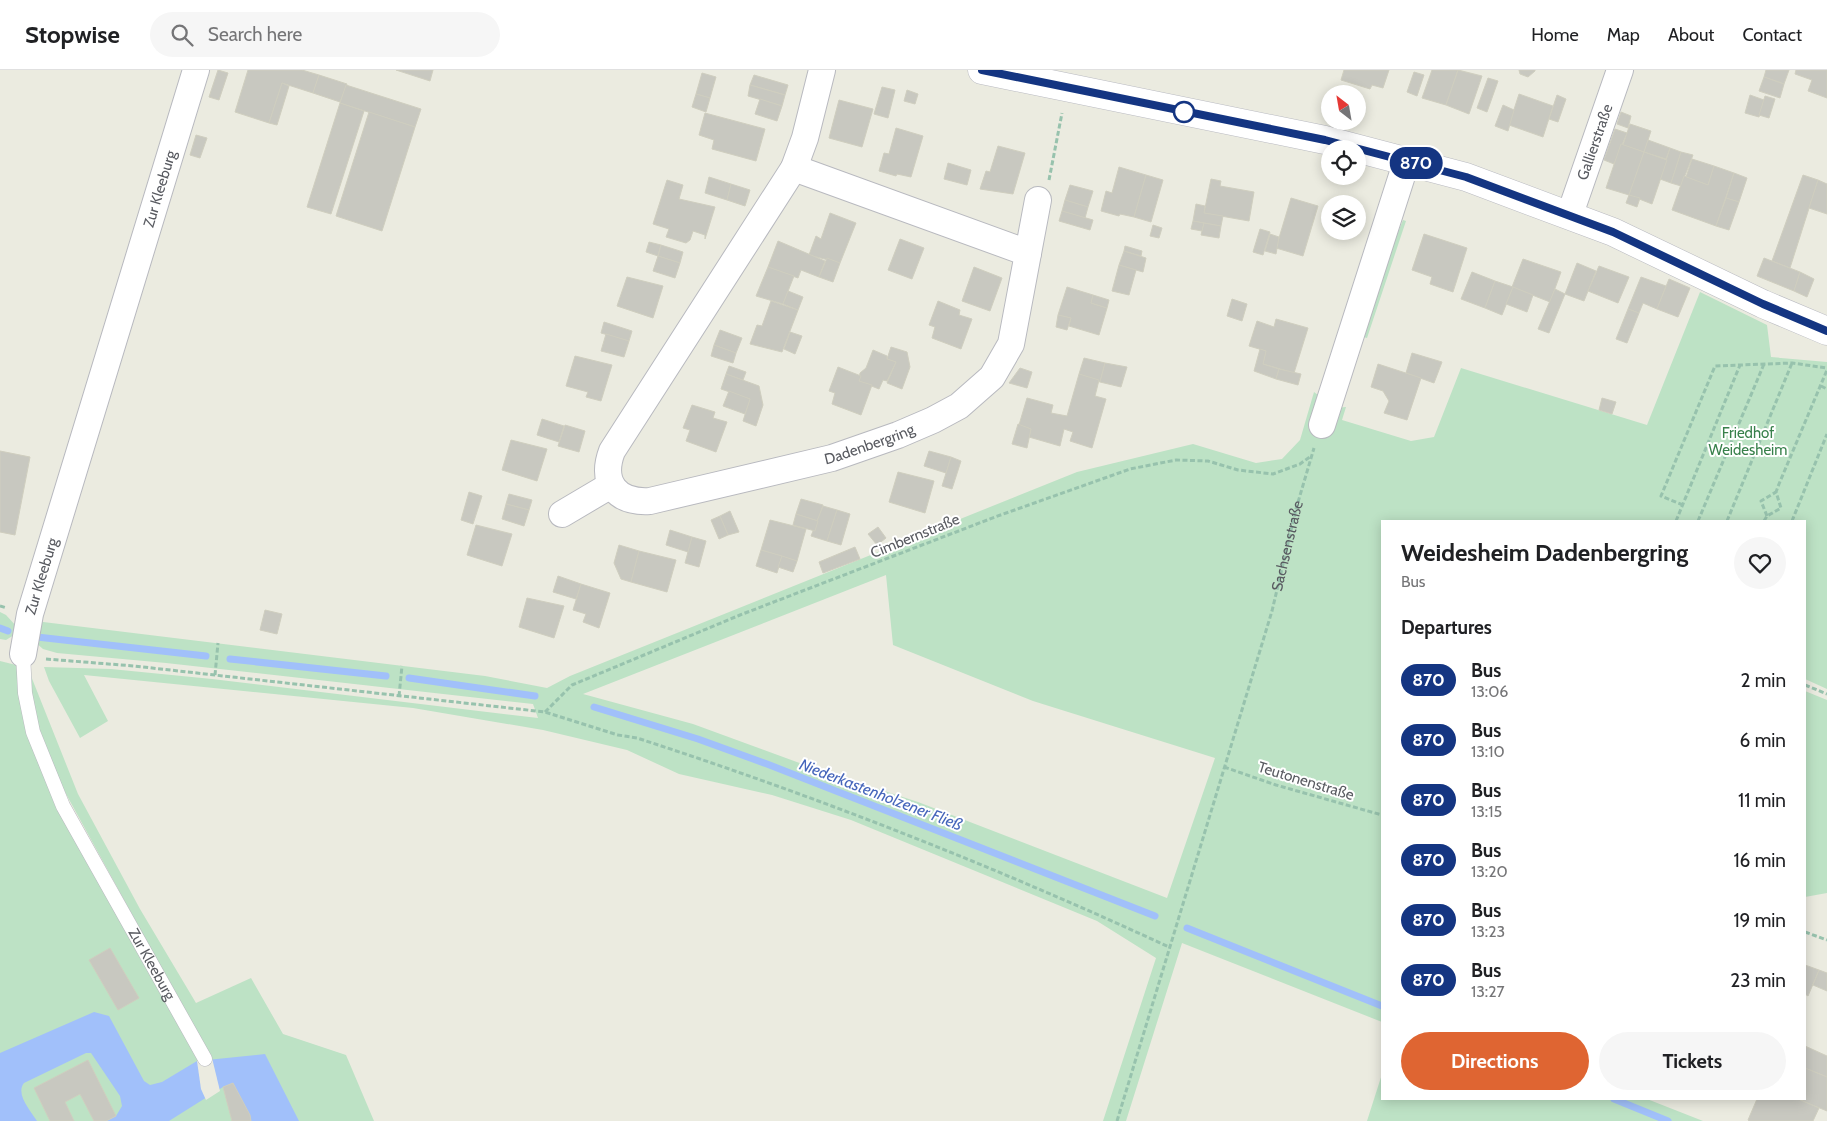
<!DOCTYPE html>
<html lang="en">
<head>
<meta charset="utf-8">
<style>
  :root { --surface:#fff; --page:#f6f6f6; --text:#202124; --muted:#757577; --line:#e0e0e0; --accent:#df6532 }
  body { margin:0; font-family:Cabin,sans-serif; background:var(--page); color:var(--text); height:100vh; display:flex; flex-direction:column; font-size:19px; white-space:nowrap }
  * { box-sizing:border-box; margin:0 }
  p { font-size:16px; color:var(--muted) }
  .icon { flex:none; width:28px; height:28px; fill:none; stroke:currentColor; stroke-width:2; stroke-linecap:round; stroke-linejoin:round }
  .map { position:relative; flex:1; overflow:hidden }
  .details { position:absolute; left:1381px; top:450px; width:425px; height:580px; display:flex; flex-direction:column; background:var(--surface); border-radius:0px; box-shadow:0 2px 12px #0003 }
  .details>* { flex:none }
  .badge { padding:0 10px; border-radius:16px; font-size:18px; line-height:32px }
  .needle { width:32px; rotate:329deg }
  .buttons { position:absolute; left:1321px; top:15px; display:grid; gap:10px }
  .buttons a { display:grid; place-items:center; width:45px; height:45px; border-radius:50%; background:var(--surface); box-shadow:0 2px 12px #0003; font-size:25px }
  .map>.badge { position:absolute; translate:-50% -50%; box-shadow:0 0 0 2px #fff }
  h2 { padding:0 20px; font-size:19px; line-height:45px }
  .round { display:grid; place-items:center; flex:none; width:52px; height:52px; border-radius:26px; background:var(--page) }
  .head { display:flex; align-items:center; justify-content:space-between; height:85px; padding:0 20px }
  h1 { font-size:24px; font-weight:700; line-height:38px }
  .cta { display:flex; gap:10px; margin-top:auto; padding:10px 20px }
  .cta a { flex:1; height:58px; border-radius:30px; background:var(--accent); color:#fff; font-size:20px; font-weight:700; line-height:58px; text-align:center }
  .cta a+a { background:var(--page); color:var(--text) }
  ul { padding:0; list-style:none }
  li { display:flex; align-items:center; gap:15px; height:60px; padding:0 20px }
  li div { flex:1 }
  li b { display:block; font-size:19px }
  li em { font-style:normal }
  li .badge { min-width:55px; font-weight:700; text-align:center }
  header { display:flex; align-items:center; gap:30px; box-sizing:border-box; height:70px; padding:0 25px; background:var(--surface); border-bottom:1px solid var(--line) }
  header strong { font-size:24px }
  nav { display:flex; gap:28px; margin-inline-start:auto; font-size:18px }
  .search { width:350px; height:45px; background:var(--page); display:flex; align-items:center; gap:12px; box-sizing:border-box; padding:0 18px; border-radius:28px; color:var(--muted); font-size:19px }
  .map>svg:first-child { display:block }
  .green { fill:#bde2c5; fill-rule:evenodd }
  .water { fill:#a1c0fa }
  .pier { fill:#ebebe0 }
  .lines { fill:none; stroke-linecap:round; stroke-linejoin:round }
  .stream { stroke:#a1c0fa; stroke-width:7 }
  .building { fill:#c8c8c0; stroke:#cfcebf }
  .lane-casing { stroke:#b8b9bf; stroke-width:15 }
  .street-casing { stroke:#b8b9bf; stroke-width:28 }
  .secondary-casing { stroke:#b9bac1; stroke-width:29 }
  .path { stroke:#97c2ad; stroke-width:3; stroke-dasharray:5 2.5; stroke-linecap:butt }
  .lane { stroke:#fff; stroke-width:14 }
  .street { stroke:#fff; stroke-width:26 }
  .secondary { stroke:#fff; stroke-width:28 }
  .line-casing { stroke:#fff; stroke-width:11 }
  .line { stroke:#143582; stroke-width:8 }
  .stop-dot { fill:#fff; stroke:#143582; stroke-width:2.5 }
  .labels { text-anchor:middle; stroke-width:4; stroke-linejoin:round; paint-order:stroke }
  .street-label { font-size:15px; fill:#595b61; stroke:#fff }
  .park-label { font-size:15px; fill:#38804b; stroke:#fff }
  .water-label { font-size:16px; font-style:italic; fill:#4666bb; stroke:#fff }
</style>
</head>
<body>
<header>
<strong>Stopwise</strong>
<div class="search"><svg class="icon" aria-label="search" viewBox="0 0 24 24"><circle cx="10" cy="10" r="6"/><path d="M15 15l6 6"/></svg>Search here</div>
<nav><a>Home</a><a>Map</a><a>About</a><a>Contact</a></nav>
</header>
<div class="map">
<svg width="1827" height="1051" viewBox="0 0 1827 1051">
  <rect width="100%" height="100%" fill="#ebebe0"/>
  <g class="green">
    <polygon points="1403,150 1406,151 1367,268 1360,266 1395,159 1399,160"/>
    <path d="M1700 222 1767 255 1771 287 1827 292V619L1805 609V451H1382V952L1182 873 1126 1051H1103L1156 888 1097 851 851 750 772 725 679 704 627 680 543 660 413 638 84 605 108 651 80 668 49 611 44 597 111 599 212 609 538 648 533 634 166 593 57 583 43 579 35 572V551L485 606 547 618 570 606 1077 402 1193 374 1256 393 1282 389 1300 370 1314 322 1335 338 1346 337 1342 350 1411 371 1434 367 1461 298 1647 355ZM886 505 893 575 1033 631 1215 688 1167 828 918 732 805 695 693 654 583 624Z"/>
    <polygon points="0,542 6,545 17,557 14,565 6,570 0,569"/>
    <path d="M0 591 16 595C23 640 32 682 52 725L203 974 54 702 36 652 29 607 31 606 78 724 140 839 196 933 251 908 283 964 346 985 374 1051H0Z"/>
    <polygon points="1805,621 1827,630 1827,823 1805,827"/>
    <polygon points="1382,1004 1382,1029 1647,1029 1703,1051 1367,1051"/>
  </g>
  <path class="water" d="M94 942 109 946 144 1011 150 1015 162 1012 197 991 265 984 299 1051H251L233 1014 223 1017 169 1051H106L116 1046 122 1036 120 1026 91 983H86L24 1013C15 1024 31 1041 37 1051H0V983Z"/>
  <polygon class="pier" points="212,988 220,1021 206,1030 201,1019 197,991"/>
  <g class="lines">
    <g class="stream">
      <polyline points="0,558 8,561"/>
      <polyline points="37,567 206,586"/>
      <polyline points="230,589 386,606"/>
      <polyline points="409,608 535,626"/>
      <polyline points="594,637 698,669 767,694 1155,846"/>
      <polyline points="1187,858 1382,936"/>
      <polyline points="1614,1029 1668,1051"/>
    </g>
  </g>
  <g class="building">
    <polygon points="218,0 228,3 219,30 209,27"/>
    <polygon points="248,0 302,0 319,5 313,23 282,13 269,53 235,42"/>
    <polygon points="396,0 433,0 430,11"/>
    <polygon points="1344,0 1389,0 1383,18 1372,15 1370,19 1341,10"/>
    <polygon points="1432,0 1458,0 1446,35 1422,28"/>
    <polygon points="1458,0 1482,6 1469,44 1446,35"/>
    <polygon points="1519,0 1535,0 1535,1 1528,7 1520,4"/>
    <polygon points="1766,0 1789,0 1784,14 1764,7"/>
    <polygon points="1796,0 1827,0 1827,28 1808,21 1812,10 1795,4"/>
    <polygon points="1414,2 1424,5 1417,26 1407,22"/>
    <polygon points="702,3 716,7 710,28 696,24"/>
    <polygon points="319,5 347,14 340,32 313,23"/>
    <polygon points="754,5 788,15 785,25 750,15"/>
    <polygon points="1764,7 1784,14 1780,28 1759,21"/>
    <polygon points="1488,8 1498,11 1487,42 1477,38"/>
    <polygon points="282,13 289,16 277,55 269,53"/>
    <polygon points="346,15 421,39 415,57 340,33"/>
    <polygon points="750,15 785,25 782,36 748,26"/>
    <polygon points="882,17 895,20 888,48 874,44"/>
    <polygon points="907,20 918,24 915,34 904,31"/>
    <polygon points="696,24 710,28 706,42 692,37"/>
    <polygon points="1519,24 1553,36 1543,67 1509,55"/>
    <polygon points="1557,25 1566,29 1558,52 1549,49"/>
    <polygon points="1750,25 1764,30 1759,47 1745,43"/>
    <polygon points="1765,26 1775,29 1769,48 1759,45"/>
    <polygon points="760,29 782,36 777,51 755,44"/>
    <polygon points="839,30 873,39 862,77 829,68"/>
    <polygon points="340,33 364,41 331,144 307,137"/>
    <polygon points="1503,35 1514,40 1508,61 1495,56"/>
    <polygon points="369,42 415,57 382,161 336,146"/>
    <polygon points="1621,42 1631,46 1628,58 1617,54"/>
    <polygon points="705,43 765,59 756,91 712,79 714,70 699,65"/>
    <polygon points="1630,54 1651,61 1644,82 1623,75"/>
    <polygon points="896,58 923,66 911,107 897,104 896,106 879,101 884,83 889,84"/>
    <polygon points="1615,59 1627,63 1614,94 1604,90"/>
    <polygon points="196,65 207,68 200,88 190,85"/>
    <polygon points="1648,70 1670,78 1666,89 1644,82"/>
    <polygon points="1621,74 1644,82 1629,125 1606,118"/>
    <polygon points="998,76 1025,83 1013,124 980,119 986,101 990,102"/>
    <polygon points="1670,78 1681,82 1671,113 1660,109"/>
    <polygon points="1644,82 1667,90 1652,134 1629,125"/>
    <polygon points="1681,82 1693,85 1681,116 1671,113"/>
    <polygon points="1692,89 1714,96 1708,115 1686,107"/>
    <polygon points="948,93 971,100 967,115 944,109"/>
    <polygon points="1714,96 1734,103 1716,156 1672,140 1684,106 1708,115"/>
    <polygon points="1119,97 1146,105 1134,147 1120,144 1119,146 1101,141 1106,121 1112,123"/>
    <polygon points="1734,103 1747,108 1739,132 1726,128"/>
    <polygon points="1146,105 1163,110 1151,152 1134,147"/>
    <polygon points="1803,105 1818,110 1790,198 1772,191"/>
    <polygon points="709,107 731,114 727,130 705,123"/>
    <polygon points="1211,109 1221,111 1220,116 1254,122 1249,151 1204,143"/>
    <polygon points="667,110 683,115 679,129 715,137 705,169 705,165 693,161 690,170 686,173 666,167 669,159 653,154"/>
    <polygon points="1818,110 1827,114 1827,144 1809,138"/>
    <polygon points="731,114 750,120 745,136 727,130"/>
    <polygon points="1070,115 1093,121 1088,137 1065,130"/>
    <polygon points="1629,125 1640,128 1637,137 1626,133"/>
    <polygon points="1291,128 1318,136 1303,186 1276,178"/>
    <polygon points="1726,128 1739,132 1729,160 1716,156"/>
    <polygon points="1065,130 1088,137 1085,148 1062,141"/>
    <polygon points="1196,134 1205,136 1204,143 1223,146 1221,156 1193,151"/>
    <polygon points="1062,141 1093,150 1090,160 1059,151"/>
    <polygon points="830,143 856,153 840,193 809,185 816,166 821,169"/>
    <polygon points="1193,151 1204,153 1202,161 1191,159"/>
    <polygon points="1204,153 1221,156 1219,168 1201,165"/>
    <polygon points="1153,155 1162,158 1159,168 1150,166"/>
    <polygon points="1260,159 1270,162 1263,185 1253,182"/>
    <polygon points="1270,164 1279,167 1276,184 1265,181"/>
    <polygon points="1424,164 1467,178 1453,222 1430,214 1432,207 1412,200"/>
    <polygon points="900,169 924,178 912,209 888,200"/>
    <polygon points="778,171 825,191 819,207 801,200 798,208 768,197"/>
    <polygon points="649,172 661,175 658,186 646,182"/>
    <polygon points="661,175 683,182 680,193 658,186"/>
    <polygon points="1125,176 1142,181 1141,186 1124,181"/>
    <polygon points="1124,181 1146,188 1143,202 1119,195"/>
    <polygon points="658,186 680,193 675,208 653,201"/>
    <polygon points="827,188 840,193 833,212 819,207"/>
    <polygon points="1764,188 1800,202 1794,221 1757,206"/>
    <polygon points="1523,189 1561,202 1550,232 1512,217"/>
    <polygon points="1577,193 1596,201 1584,231 1565,224"/>
    <polygon points="1119,195 1136,200 1129,225 1112,221"/>
    <polygon points="1599,196 1629,207 1618,233 1588,221"/>
    <polygon points="768,197 794,206 783,234 756,226"/>
    <polygon points="974,197 1002,208 990,241 962,231"/>
    <polygon points="1472,202 1495,211 1485,238 1461,229"/>
    <polygon points="1800,202 1814,209 1807,227 1794,221"/>
    <polygon points="627,207 663,216 653,248 617,236"/>
    <polygon points="1641,207 1666,216 1657,239 1643,233 1639,243 1628,239"/>
    <polygon points="1669,209 1690,218 1678,247 1657,239"/>
    <polygon points="1495,211 1513,217 1502,245 1485,238"/>
    <polygon points="1067,217 1093,225 1091,233 1107,238 1099,265 1069,256 1071,248 1058,245"/>
    <polygon points="1513,217 1533,225 1527,242 1506,234"/>
    <polygon points="1555,219 1565,224 1549,263 1538,259"/>
    <polygon points="788,221 803,227 798,240 783,234"/>
    <polygon points="1093,225 1109,230 1107,238 1091,233"/>
    <polygon points="1232,229 1247,234 1242,251 1227,246"/>
    <polygon points="771,231 798,240 782,282 750,274 757,255 762,256"/>
    <polygon points="938,231 960,240 959,245 972,249 961,279 932,268 935,257 929,255"/>
    <polygon points="1628,239 1639,243 1627,273 1616,269"/>
    <polygon points="1058,245 1071,248 1067,260 1056,257"/>
    <polygon points="1276,249 1308,258 1294,303 1263,294 1266,281 1249,276 1257,251 1274,257"/>
    <polygon points="604,252 632,261 629,271 601,263"/>
    <polygon points="720,260 742,268 736,283 714,275"/>
    <polygon points="790,262 802,266 795,284 784,279"/>
    <polygon points="606,264 629,271 624,287 601,281"/>
    <polygon points="714,275 736,283 733,293 711,286"/>
    <polygon points="891,277 907,282 910,297 902,319 887,313 896,292 887,289"/>
    <polygon points="1260,279 1266,281 1263,294 1279,299 1276,309 1254,301"/>
    <polygon points="873,280 887,286 887,289 896,292 887,311 883,310 879,319 859,311 860,303 866,298"/>
    <polygon points="1412,283 1442,292 1434,313 1406,303"/>
    <polygon points="575,286 612,295 601,331 586,327 588,322 566,316"/>
    <polygon points="1084,288 1105,293 1100,312 1079,304"/>
    <polygon points="1105,293 1127,297 1121,317 1100,312"/>
    <polygon points="1378,294 1421,308 1407,350 1384,343 1389,331 1383,321 1371,317"/>
    <polygon points="729,296 746,302 743,310 726,304"/>
    <polygon points="838,297 861,306 859,311 872,315 861,345 832,334 835,323 829,321"/>
    <polygon points="1020,298 1032,302 1027,318 1009,313"/>
    <polygon points="1279,299 1301,304 1298,315 1276,309"/>
    <polygon points="726,304 759,316 763,335 756,356 743,351 750,329 721,319"/>
    <polygon points="1079,304 1099,310 1095,326 1106,329 1092,378 1070,371 1073,362 1064,359 1060,376 1029,367 1031,359 1019,355 1027,328 1053,335 1051,343 1067,346"/>
    <polygon points="729,321 750,329 745,344 723,336"/>
    <polygon points="1602,328 1616,332 1612,344 1599,340"/>
    <polygon points="692,335 715,342 713,348 727,352 716,382 686,371 690,360 683,358"/>
    <polygon points="542,349 564,356 559,372 537,365"/>
    <polygon points="1018,354 1031,359 1027,378 1012,374"/>
    <polygon points="565,355 585,361 579,382 558,376"/>
    <polygon points="511,370 547,379 537,411 502,400"/>
    <polygon points="0,381 30,387 15,465 0,462"/>
    <polygon points="929,381 951,387 946,403 924,396"/>
    <polygon points="951,387 961,391 952,419 942,416"/>
    <polygon points="898,402 934,411 925,443 889,432"/>
    <polygon points="469,422 482,426 473,454 461,450"/>
    <polygon points="509,424 532,430 529,440 506,434"/>
    <polygon points="801,429 823,435 818,451 796,444"/>
    <polygon points="506,434 529,440 524,456 502,449"/>
    <polygon points="823,436 837,440 827,471 811,466"/>
    <polygon points="837,440 850,444 841,475 827,471"/>
    <polygon points="730,441 739,462 728,465 720,446"/>
    <polygon points="796,444 818,451 815,461 793,455"/>
    <polygon points="720,446 728,465 719,469 711,450"/>
    <polygon points="770,450 806,459 797,491 761,480"/>
    <polygon points="476,455 512,464 502,496 467,485"/>
    <polygon points="878,457 886,468 877,475 868,464"/>
    <polygon points="670,460 692,467 688,482 666,475"/>
    <polygon points="692,467 706,471 699,497 685,493"/>
    <polygon points="619,475 639,481 631,512 621,509 614,493"/>
    <polygon points="855,477 860,489 823,503 819,492"/>
    <polygon points="761,480 782,486 777,503 756,496"/>
    <polygon points="639,481 676,490 667,522 631,512"/>
    <polygon points="782,486 797,491 793,502 778,497"/>
    <polygon points="558,506 581,514 576,529 553,522"/>
    <polygon points="581,514 610,523 599,558 583,552 586,544 573,540"/>
    <polygon points="527,528 564,536 554,568 519,557"/>
    <polygon points="265,540 282,544 277,564 260,560"/>
    <polygon points="110,878 139,928 118,940 89,890"/>
    <polygon points="1805,895 1819,900 1808,926 1805,924"/>
    <polygon points="1819,900 1827,903 1827,921 1813,915"/>
    <polygon points="1805,976 1827,986 1827,1007 1805,998"/>
    <polygon points="88,990 116,1046 106,1051 94,1051 80,1024 65,1032 74,1051 50,1051 34,1018"/>
    <polygon points="1805,998 1827,1007 1827,1041 1798,1029 1805,1029"/>
    <polygon points="233,1013 250,1045 251,1051 232,1051 223,1017"/>
    <polygon points="1757,1029 1798,1029 1819,1038 1813,1051 1749,1051 1748,1050"/>
  </g>
  <g class="lines">
    <g class="lane-casing">
      <g id="lane">
        <path id="s2" d="M23 584 25 623 33 662 63 736 205 989"/>
      </g>
    </g>
    <g class="street-casing">
      <g id="street">
        <path id="s3" d="M822 0 805 68 794 98 612 381C600 413 617 433 650 431L832 388 898 365 933 350 959 336 992 307 1011 274 1038 130"/>
        <polyline points="794,98 1028,183"/>
        <path id="s4" d="M1570 144 1620 0"/>
        <polyline points="1322,355 1407,90"/>
        <polyline points="562,444 611,415"/>
        <path id="s5" d="M23 584 30 544 196 0"/>
      </g>
    </g>
    <g class="secondary-casing">
      <polyline id="secondary" points="982,0 1325,70 1466,107 1613,162 1763,234 1827,261"/>
    </g>
    <g class="path">
      <polyline points="1049,110 1062,43"/>
      <polyline points="1821,316 1827,319"/>
      <polyline points="1683,435 1661,426 1715,296 1792,293 1827,298"/>
      <polyline points="1767,446 1761,431 1776,422"/>
      <polyline points="1676,451 1740,295"/>
      <polyline points="1698,451 1764,294"/>
      <polyline points="1727,451 1792,293"/>
      <polyline points="1764,451 1767,446 1781,438 1776,422 1779,414 1827,300"/>
      <polyline points="1792,451 1827,364"/>
      <polyline points="0,536 7,538"/>
      <path d="M46 589 134 596 545 642 618 665 637 668C819 727 996 797 1169 877"/>
      <polyline points="215,605 218,573"/>
      <polyline points="1805,615 1827,624"/>
      <polyline points="399,626 402,596"/>
      <polyline points="545,642 572,615 740,545 995,447 1130,399 1176,390 1208,391 1238,400 1273,404 1300,394 1311,386"/>
      <polyline points="1224,697 1276,715 1382,745"/>
      <polyline points="1805,862 1827,870"/>
      <path id="s1" d="M1117 1051 1272 541 1296 439 1314 378"/>
    </g>
    <use href="#lane" class="lane"/>
    <use href="#street" class="street"/>
    <use href="#secondary" class="secondary"/>
  </g>
  <g class="lines">
    <g class="line-casing">
      <polyline id="line" points="982,0 1325,70 1466,107 1613,162 1763,234 1827,261"/>
    </g>
    <use href="#line" class="line"/>
  </g>
  <circle class="stop-dot" cx="1184" cy="42" r="10"/>
  <g class="labels">
    <g class="street-label">
      <text dy="5" stroke="none"><textPath href="#s4" startOffset="76">Gallierstraße</textPath></text>
      <text dy="5" stroke="none"><textPath href="#s5" startOffset="485">Zur Kleeburg</textPath></text>
      <text dy="5" stroke="none"><textPath href="#s3" startOffset="744">Dadenbergring</textPath></text>
      <text transform="translate(915 466) rotate(-22)" y="5">Cimbernstraße</text>
      <text dy="5" stroke="none"><textPath href="#s1" startOffset="600">Sachsenstraße</textPath></text>
      <text dy="5" stroke="none"><textPath href="#s5" startOffset="80">Zur Kleeburg</textPath></text>
      <text transform="translate(1306 711) rotate(17)" y="5">Teutonenstraße</text>
      <text dy="5" stroke="none"><textPath href="#s2" startOffset="340">Zur Kleeburg</textPath></text>
    </g>
    <g class="park-label">
      <text x="1748" y="368">Friedhof<tspan x="1748" dy="17">Weidesheim</tspan></text>
    </g>
    <g class="water-label">
      <text transform="translate(881 724) rotate(21)" y="6">Niederkastenholzener Fließ</text>
    </g>
  </g>
</svg>
<div class="buttons">
<a><svg class="needle" viewBox="-14 -14 28 28"><path d="M0-13l5 13h-10z" fill="#e53935"/><path d="M0 13l5-13h-10z" fill="#757577"/></svg></a>
<a><svg class="icon" aria-label="locate" viewBox="0 0 24 24"><circle cx="12" cy="12" r="6"/><path d="M12 2v4M12 18v4M2 12h4M18 12h4"/></svg></a>
<a><svg class="icon" aria-label="layers" viewBox="0 0 24 24"><path d="M12 4l9 5-9 5-9-5zM3 14l9 5 9-5"/></svg></a>
</div>
<b class="badge" style="left:1416px;top:93px;background:#143582;color:#fff">870</b>
<section class="details">
<div class="head"><div><h1>Weidesheim Dadenbergring</h1><p>Bus</p></div><a class="round"><svg class="icon" aria-label="heart" viewBox="0 0 24 24"><path d="M12 20l-8-8c-3-5 5-10 8-4 3-6 11-1 8 4z"/></svg></a></div>
<h2>Departures</h2>
<ul>
<li><span class="badge" style="background:#143582;color:#fff">870</span><div><b>Bus</b><p>13:06</p></div><em>2 min</em></li>
<li><span class="badge" style="background:#143582;color:#fff">870</span><div><b>Bus</b><p>13:10</p></div><em>6 min</em></li>
<li><span class="badge" style="background:#143582;color:#fff">870</span><div><b>Bus</b><p>13:15</p></div><em>11 min</em></li>
<li><span class="badge" style="background:#143582;color:#fff">870</span><div><b>Bus</b><p>13:20</p></div><em>16 min</em></li>
<li><span class="badge" style="background:#143582;color:#fff">870</span><div><b>Bus</b><p>13:23</p></div><em>19 min</em></li>
<li><span class="badge" style="background:#143582;color:#fff">870</span><div><b>Bus</b><p>13:27</p></div><em>23 min</em></li>
</ul>
<div class="cta"><a>Directions</a><a>Tickets</a></div>
</section>
</div>
</body>
</html>
